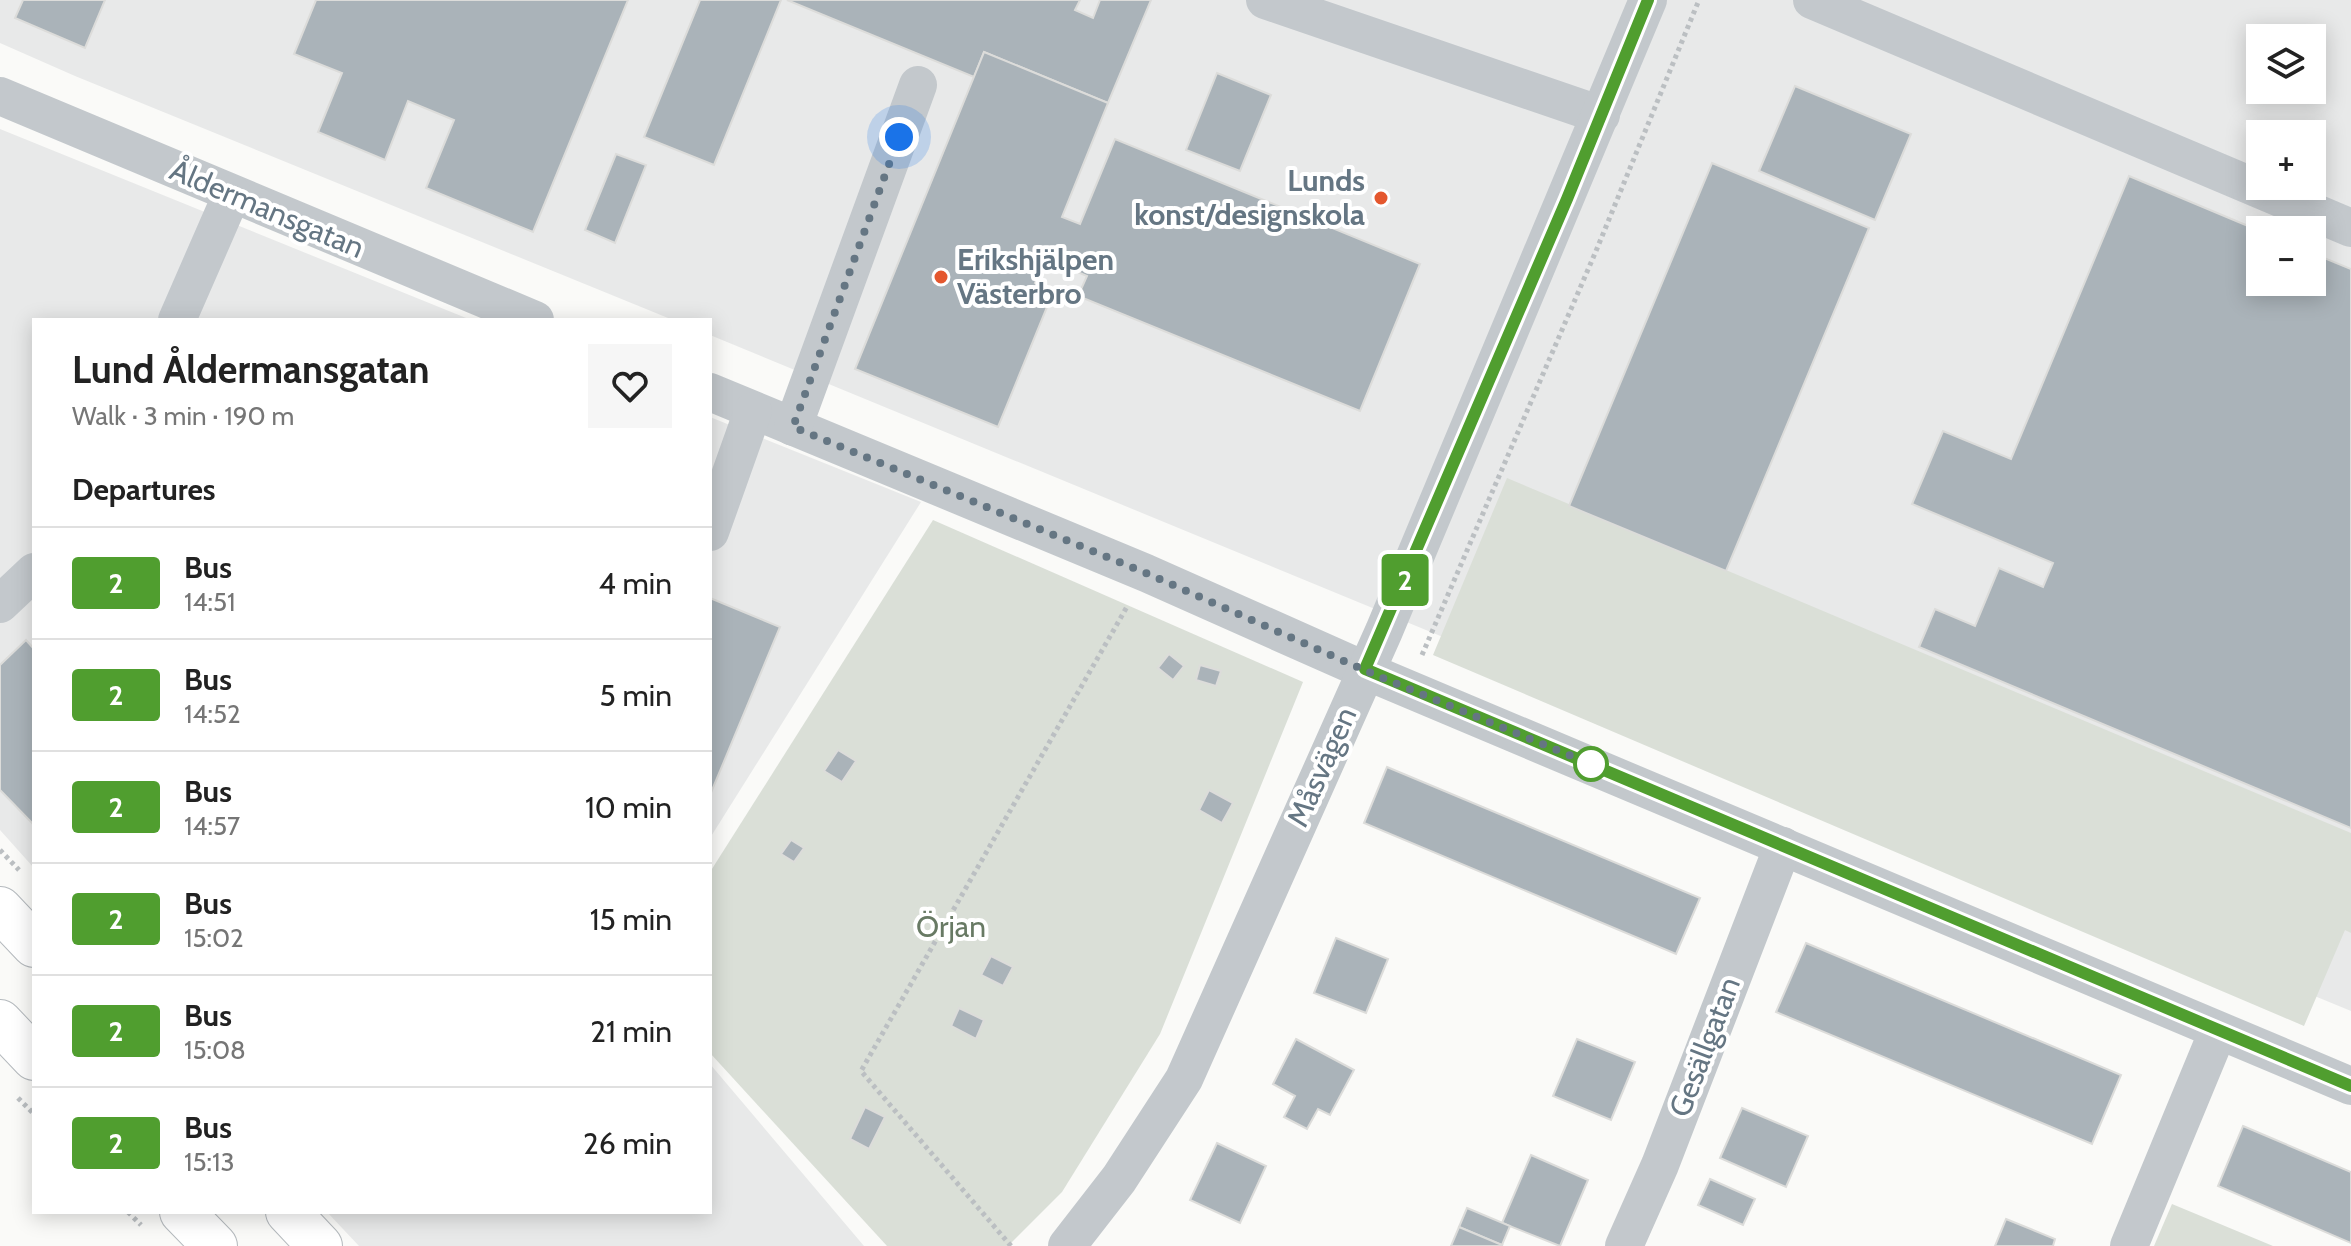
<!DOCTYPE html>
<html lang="en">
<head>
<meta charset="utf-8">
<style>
  :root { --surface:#fff; --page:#f6f6f6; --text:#222; --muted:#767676; --line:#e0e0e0 }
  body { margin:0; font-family:Cabin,sans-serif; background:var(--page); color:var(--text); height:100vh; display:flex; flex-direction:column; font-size:30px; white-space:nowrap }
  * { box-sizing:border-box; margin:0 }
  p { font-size:26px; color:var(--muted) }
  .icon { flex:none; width:44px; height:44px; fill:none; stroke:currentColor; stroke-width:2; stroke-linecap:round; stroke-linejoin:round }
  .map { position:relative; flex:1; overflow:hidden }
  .sheet { position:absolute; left:32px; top:318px; width:680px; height:896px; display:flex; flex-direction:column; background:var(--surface); border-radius:0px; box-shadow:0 4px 20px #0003 }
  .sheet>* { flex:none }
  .badge { padding:0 16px; border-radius:6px; font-size:28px; line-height:52px }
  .buttons { position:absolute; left:2246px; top:24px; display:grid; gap:16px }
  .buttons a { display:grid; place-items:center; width:80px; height:80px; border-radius:0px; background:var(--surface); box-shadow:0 4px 20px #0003; font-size:40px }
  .you { position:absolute; width:40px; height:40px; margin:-20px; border:6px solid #fff; border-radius:50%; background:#1a73e8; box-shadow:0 0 0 12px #1a73e833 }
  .map>.badge { position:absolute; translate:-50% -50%; box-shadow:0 0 0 4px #fff }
  h2 { padding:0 40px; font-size:30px; line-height:72px }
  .round { display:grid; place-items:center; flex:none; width:84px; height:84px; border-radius:0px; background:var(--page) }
  .summary { display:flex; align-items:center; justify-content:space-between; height:136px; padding:0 40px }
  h1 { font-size:38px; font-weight:800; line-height:60px }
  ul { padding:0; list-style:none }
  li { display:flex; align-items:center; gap:24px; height:112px; padding:0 40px; border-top:2px solid var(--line) }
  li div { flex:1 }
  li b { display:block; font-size:30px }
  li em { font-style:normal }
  li .badge { min-width:88px; font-weight:700; text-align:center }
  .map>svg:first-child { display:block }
  .built { fill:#e8e9e9; fill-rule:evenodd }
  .green { fill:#dadfd7 }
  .building { fill:#aab3b9; stroke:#dcdcda; stroke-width:2 }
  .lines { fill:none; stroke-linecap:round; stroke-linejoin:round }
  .major-casing { stroke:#b5babe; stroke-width:46 }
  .path { stroke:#bbbfc2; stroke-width:5; stroke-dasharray:4 4; stroke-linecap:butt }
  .minor { stroke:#c3c8cc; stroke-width:38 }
  .major { stroke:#fff; stroke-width:44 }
  .line-casing { stroke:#fff; stroke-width:18 }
  .line { stroke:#509e2f; stroke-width:12 }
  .walk { stroke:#657683; stroke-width:8; stroke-dasharray:0 14.4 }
  .poi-dot { fill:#e4572e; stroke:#fff; stroke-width:3 }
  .stop-dot { fill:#fff; stroke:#509e2f; stroke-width:4 }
  .labels { text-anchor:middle; stroke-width:8; stroke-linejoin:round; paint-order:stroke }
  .poi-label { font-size:30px; font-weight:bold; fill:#657683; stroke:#fff; text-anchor:end }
  .street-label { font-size:30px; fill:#657683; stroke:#fff }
  .park-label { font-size:30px; fill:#687a64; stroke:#fff }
</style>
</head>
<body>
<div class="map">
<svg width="2351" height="1246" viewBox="0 0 2351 1246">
  <rect width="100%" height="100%" fill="#fafaf8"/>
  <g class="built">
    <path d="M0 0H2351V1011L710 335V320H673L75 76 0 43ZM2260 38H2312V90H2260ZM2260 134H2312V186H2260ZM2260 230H2312V282H2260Z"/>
    <polygon points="0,129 471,320 34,320 34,868 0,830"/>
    <polygon points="710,417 921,502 710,838"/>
    <polygon points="710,1064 864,1246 359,1246 327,1212 710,1212"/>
  </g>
  <g class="green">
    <polygon points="1507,478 2351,833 2351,933 2345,930 2304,1026 1433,655"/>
    <polygon points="933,520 1303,682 1160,1034 1062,1192 1008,1246 887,1246 710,1053 710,872"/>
    <polygon points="2172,1204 2273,1246 2154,1246"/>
  </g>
  <g class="building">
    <polygon points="23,0 105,0 85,48 15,18"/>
    <polygon points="316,0 628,0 533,232 426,188 454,120 408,101 385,160 318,132 342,73 294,54"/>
    <polygon points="700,0 781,0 714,165 644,137"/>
    <polygon points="787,0 1080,0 1075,10 1093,18 1100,0 1151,0 1108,103 984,52 974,77"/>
    <polygon points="984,52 1108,103 1062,217 1080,224 1115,139 1420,264 1360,411 1078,296 1087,276 1045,258 1035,283 1054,290 998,427 855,369"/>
    <polygon points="1217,73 1271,95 1240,171 1186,150"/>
    <polygon points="1795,86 1911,134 1875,220 1759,171"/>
    <polygon points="616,154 646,165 615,243 585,230"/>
    <polygon points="1712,163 1869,228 1726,571 1569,506"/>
    <polygon points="2129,176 2260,231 2260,282 2312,282 2312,253 2351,269 2351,828 1919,647 1935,609 1975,626 1999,568 2043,587 2053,563 1912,504 1943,431 2011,459"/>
    <polygon points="710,598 780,627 710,795"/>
    <polygon points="26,640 34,649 34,825 0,790 0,665"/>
    <polygon points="1169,654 1184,666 1173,680 1158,668"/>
    <polygon points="1200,665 1221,671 1216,686 1196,680"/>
    <polygon points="838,750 856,761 842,782 824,771"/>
    <polygon points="1387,767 1700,898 1676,954 1364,823"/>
    <polygon points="1209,790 1233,803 1222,823 1199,810"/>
    <polygon points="791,840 804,848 794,862 781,854"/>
    <polygon points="1336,938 1388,959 1366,1013 1314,993"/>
    <polygon points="1806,943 2121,1075 2092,1144 1776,1012"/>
    <polygon points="991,956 1013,967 1003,986 981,975"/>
    <polygon points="959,1008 984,1020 976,1039 951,1026"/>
    <polygon points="1296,1039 1354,1070 1330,1115 1318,1109 1307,1129 1284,1117 1295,1096 1273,1084"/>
    <polygon points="1577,1039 1635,1062 1611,1120 1553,1096"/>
    <polygon points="865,1107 885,1117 869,1149 850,1139"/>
    <polygon points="1742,1108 1808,1136 1786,1187 1720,1158"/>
    <polygon points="2243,1126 2351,1172 2351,1243 2218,1186"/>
    <polygon points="1217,1143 1266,1166 1240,1223 1190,1200"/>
    <polygon points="1531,1155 1588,1180 1560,1246 1502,1223"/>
    <polygon points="1710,1179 1755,1199 1743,1225 1698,1205"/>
    <polygon points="1467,1208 1510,1226 1502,1245 1459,1227"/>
    <polygon points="2006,1219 2055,1239 2053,1246 1995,1246"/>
    <polygon points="1459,1227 1502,1245 1501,1246 1451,1246"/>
  </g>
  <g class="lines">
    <g class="major-casing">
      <g id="major">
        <polyline points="0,909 34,945"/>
        <polyline points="0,1022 34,1058"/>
        <polyline points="182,1212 215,1246"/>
        <polyline points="288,1212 320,1246"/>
      </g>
    </g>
    <g class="path">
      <polyline points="1422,655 1596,251 1699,0"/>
      <polyline points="0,850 19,870"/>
      <polyline points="18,1098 34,1114"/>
      <polyline points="128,1212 141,1225"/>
      <polyline points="1011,1246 861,1071 1128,605"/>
    </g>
    <g class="minor">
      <polyline points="1265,0 1601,115"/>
      <polyline points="1812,0 2351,228"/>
      <polyline points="0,96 535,320"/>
      <polyline points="177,320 232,194"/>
      <polyline points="710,392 1146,573 1380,677 2351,1086"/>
      <polyline points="793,427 918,85"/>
      <polyline points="710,532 753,411"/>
      <polyline points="0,604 34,572"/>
      <polyline points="1067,1246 1119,1179 1184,1079 1384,631 1648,0"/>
      <polyline points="1624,1246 1660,1165 1783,846"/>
      <polyline points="2129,1246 2218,1031"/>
    </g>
    <use href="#major" class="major"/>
  </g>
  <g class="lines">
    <g class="line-casing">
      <polyline id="line" points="1648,0 1567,199 1365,669 2351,1086"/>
    </g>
    <use href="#line" class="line"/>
    <polyline class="walk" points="899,137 793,427 1146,573 1380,677 1591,764"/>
  </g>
  <g class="poi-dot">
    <circle cx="1381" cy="198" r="8"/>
    <circle cx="941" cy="277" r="8"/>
  </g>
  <circle class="stop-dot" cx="1591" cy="764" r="16"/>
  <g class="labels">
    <g class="poi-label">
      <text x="1365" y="191">Lunds<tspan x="1365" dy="34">konst/designskola</tspan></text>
      <text x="957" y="270" text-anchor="start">Erikshjälpen<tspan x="957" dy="34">Västerbro</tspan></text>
    </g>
    <g class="street-label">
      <text transform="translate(267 209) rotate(23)" y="10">Åldermansgatan</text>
      <text transform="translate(1322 767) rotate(-66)" y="10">Måsvägen</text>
      <text transform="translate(1705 1047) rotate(-69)" y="10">Gesällgatan</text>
    </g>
    <g class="park-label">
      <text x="951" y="937">Örjan</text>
    </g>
  </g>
</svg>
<div class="buttons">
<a><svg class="icon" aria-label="layers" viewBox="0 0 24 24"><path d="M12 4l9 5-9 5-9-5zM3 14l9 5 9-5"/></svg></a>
<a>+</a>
<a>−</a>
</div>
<div class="you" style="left:899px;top:137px"></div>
<b class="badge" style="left:1405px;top:580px;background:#509e2f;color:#fff">2</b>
<section class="sheet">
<div class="summary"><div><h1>Lund Åldermansgatan</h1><p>Walk · 3 min · 190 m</p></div><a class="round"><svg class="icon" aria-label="heart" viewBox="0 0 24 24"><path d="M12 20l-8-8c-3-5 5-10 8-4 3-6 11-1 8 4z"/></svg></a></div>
<h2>Departures</h2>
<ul>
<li><span class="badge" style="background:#509e2f;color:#fff">2</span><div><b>Bus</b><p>14:51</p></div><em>4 min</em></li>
<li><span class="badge" style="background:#509e2f;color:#fff">2</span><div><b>Bus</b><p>14:52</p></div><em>5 min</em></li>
<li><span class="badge" style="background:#509e2f;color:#fff">2</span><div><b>Bus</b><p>14:57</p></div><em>10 min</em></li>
<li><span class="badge" style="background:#509e2f;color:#fff">2</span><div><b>Bus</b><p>15:02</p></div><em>15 min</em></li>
<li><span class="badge" style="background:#509e2f;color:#fff">2</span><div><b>Bus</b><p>15:08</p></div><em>21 min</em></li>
<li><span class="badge" style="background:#509e2f;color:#fff">2</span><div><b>Bus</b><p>15:13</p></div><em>26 min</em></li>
</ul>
</section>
</div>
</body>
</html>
